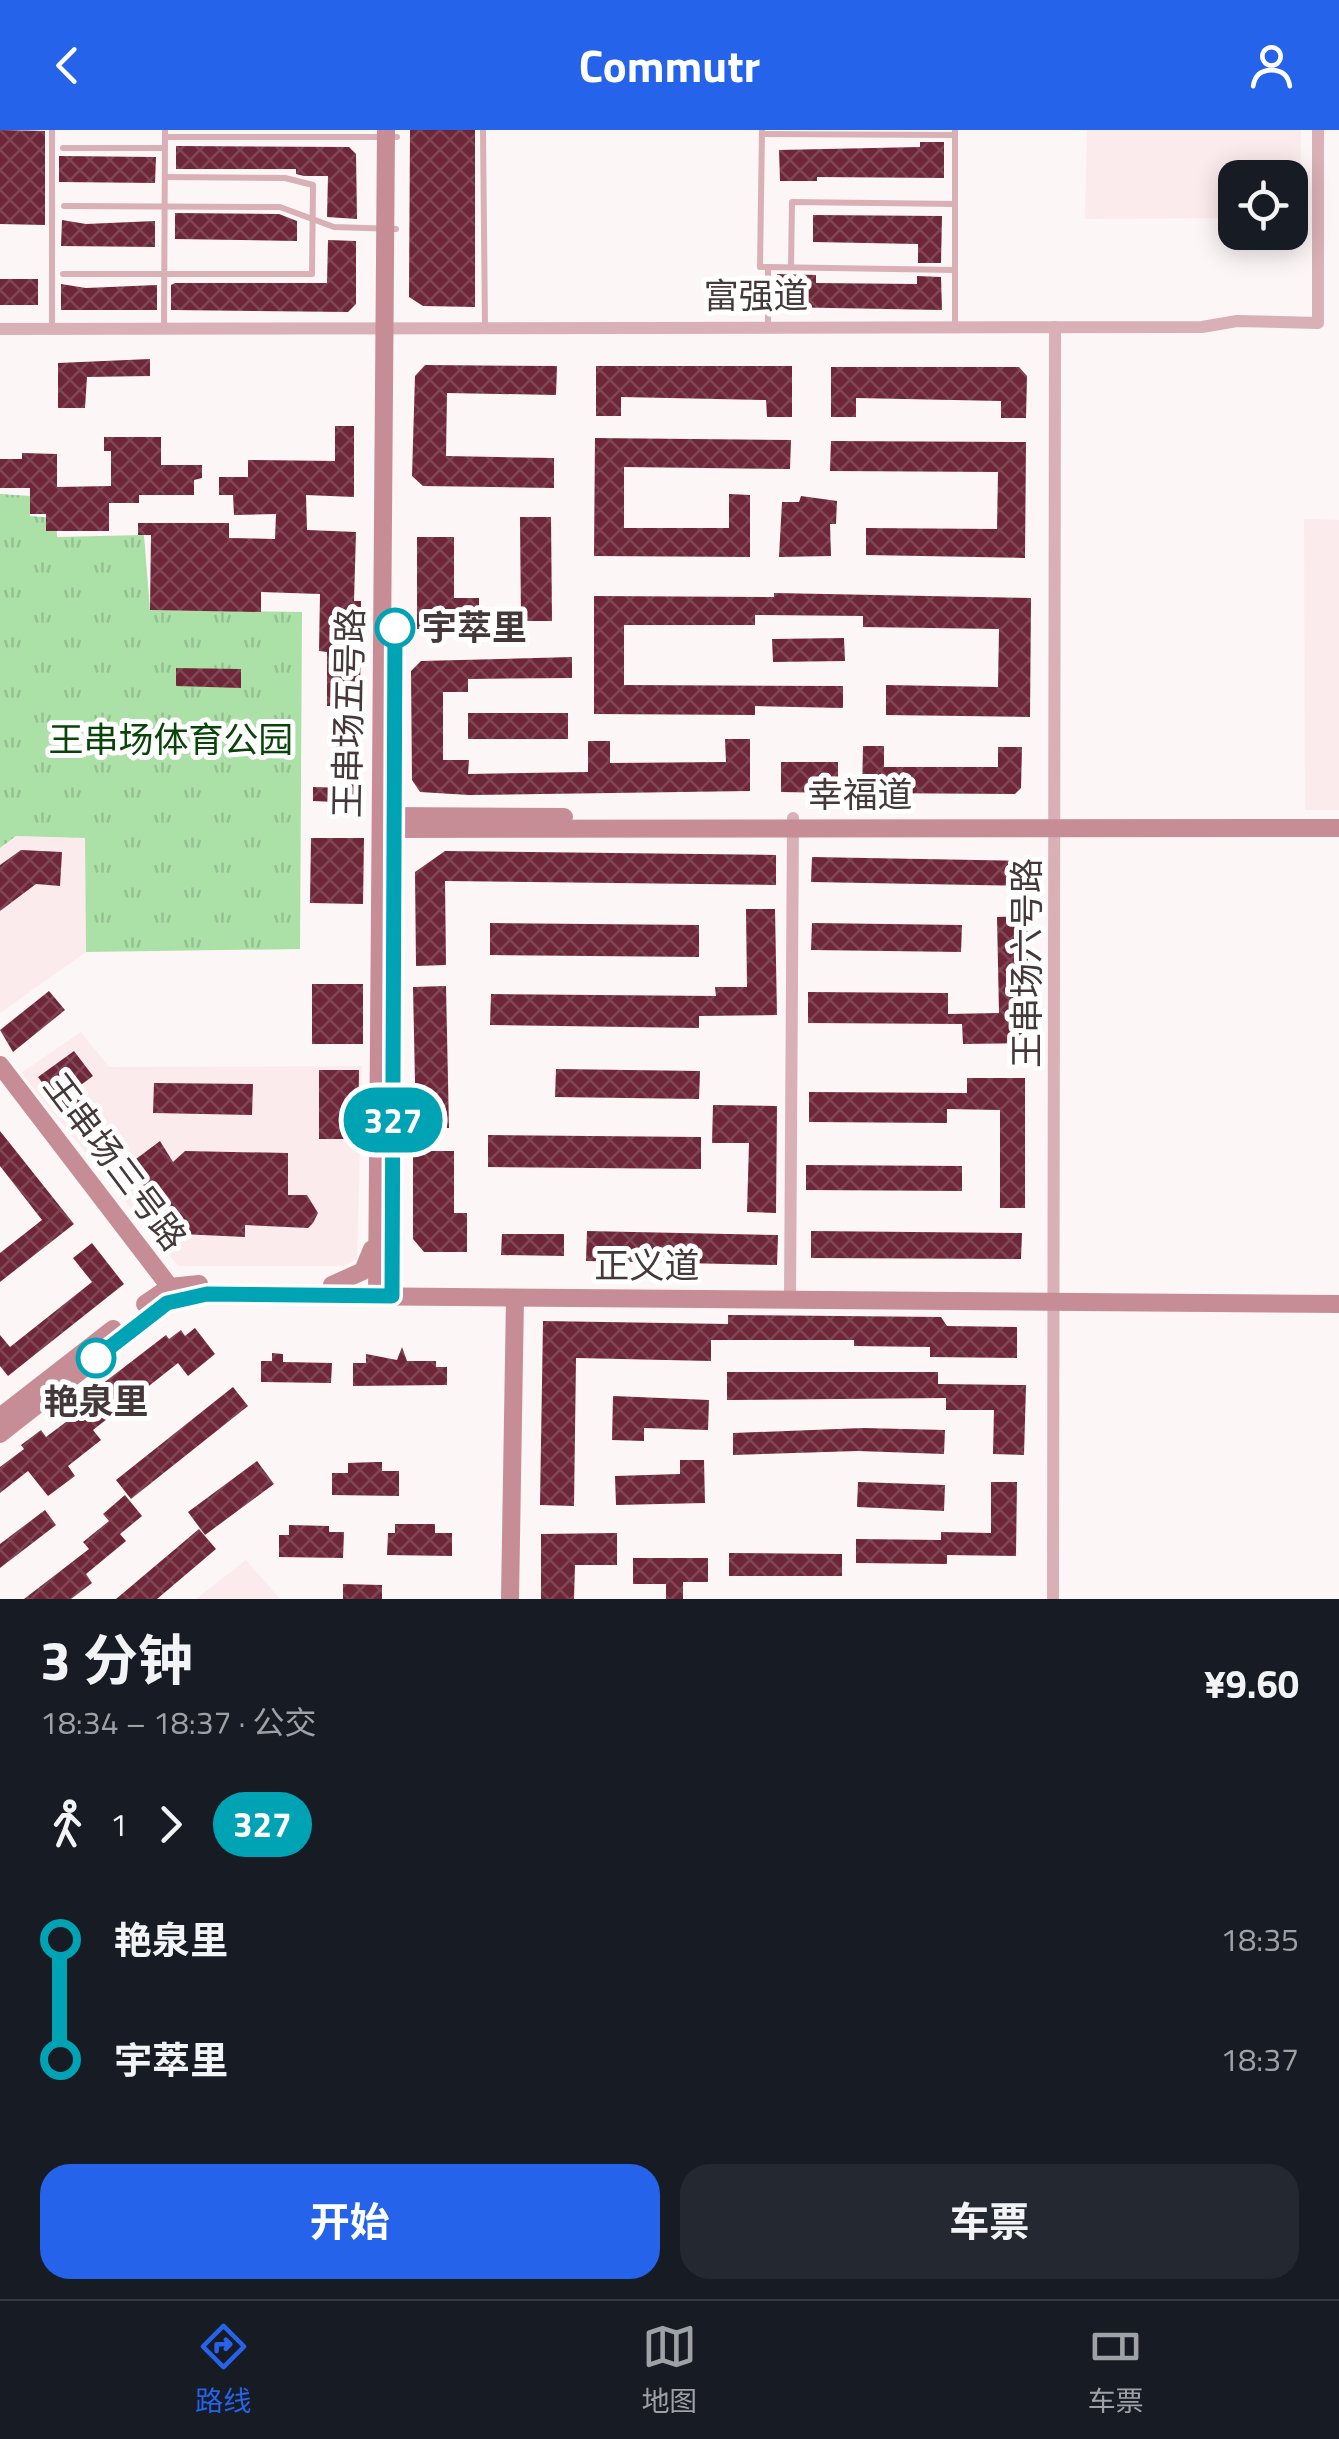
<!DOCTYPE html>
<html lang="zh">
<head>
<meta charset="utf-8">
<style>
  :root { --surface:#171b24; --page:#242831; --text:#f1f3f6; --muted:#9ea1a6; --line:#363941; --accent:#2563eb }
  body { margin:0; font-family:"Titillium Web","Noto Sans SC",sans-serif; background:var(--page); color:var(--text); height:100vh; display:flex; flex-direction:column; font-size:38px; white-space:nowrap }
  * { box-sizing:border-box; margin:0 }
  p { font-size:32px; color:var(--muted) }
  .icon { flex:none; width:55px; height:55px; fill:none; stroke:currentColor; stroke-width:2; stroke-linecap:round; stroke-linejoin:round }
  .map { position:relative; height:1469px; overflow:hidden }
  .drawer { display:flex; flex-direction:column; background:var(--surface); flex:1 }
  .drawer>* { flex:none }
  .badge { padding:0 20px; border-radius:32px; font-size:35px; line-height:65px }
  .buttons { position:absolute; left:1218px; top:30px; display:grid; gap:20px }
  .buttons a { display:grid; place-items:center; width:90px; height:90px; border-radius:20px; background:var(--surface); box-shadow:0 5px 25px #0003; font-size:50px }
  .map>.badge { position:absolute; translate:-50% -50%; box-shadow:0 0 0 5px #fff }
  .legs { display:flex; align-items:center; gap:15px; height:110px; padding:0 40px; font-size:32px }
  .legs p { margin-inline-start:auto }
  .overview { display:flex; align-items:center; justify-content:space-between; height:170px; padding:0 40px }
  h1 { font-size:55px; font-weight:700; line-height:75px }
  .primary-button { display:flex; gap:20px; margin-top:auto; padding:20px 40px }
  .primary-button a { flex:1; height:115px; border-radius:30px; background:var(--accent); color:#fff; font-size:40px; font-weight:700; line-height:115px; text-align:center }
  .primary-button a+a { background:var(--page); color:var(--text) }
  ul { padding:0 40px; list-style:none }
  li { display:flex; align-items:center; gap:35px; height:120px; font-size:38px }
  li i { display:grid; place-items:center; width:15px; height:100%; margin:0 12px; background:currentColor }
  li i::after { content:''; width:25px; height:25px; margin:-12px; border:8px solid; border-radius:50%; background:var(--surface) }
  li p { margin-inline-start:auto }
  li:first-child i { background:linear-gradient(#0000 50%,currentColor 0) }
  li:last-child i { background:linear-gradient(currentColor 50%,#0000 0) }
  header { display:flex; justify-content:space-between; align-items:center; height:130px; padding:0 40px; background:var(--accent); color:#fff; font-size:45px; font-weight:700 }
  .tab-bar { display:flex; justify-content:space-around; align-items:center; height:140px; border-top:2px solid var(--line); background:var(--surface); font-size:28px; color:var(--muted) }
  .tab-bar a { display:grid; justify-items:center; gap:5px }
  .tab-bar .selected { color:var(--accent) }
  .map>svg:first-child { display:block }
  .built { fill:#fcebed }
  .park { fill:url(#park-tufts) }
  .building { fill:url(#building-cross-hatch) }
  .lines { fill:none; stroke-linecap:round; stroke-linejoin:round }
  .lane { stroke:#d8b0b6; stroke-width:6 }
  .street { stroke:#d8b0b6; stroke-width:12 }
  .secondary { stroke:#c68d96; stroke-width:18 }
  .line-1-casing { stroke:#fff; stroke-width:22 }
  .line-1 { stroke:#00a3b4; stroke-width:15 }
  .stop-1-dot { fill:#fff; stroke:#00a3b4; stroke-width:5 }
  .labels { text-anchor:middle; stroke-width:10; stroke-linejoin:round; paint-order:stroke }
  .street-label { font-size:35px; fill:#45383a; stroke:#fff }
  .stop-label { font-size:35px; font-weight:bold; fill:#45383a; stroke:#fff; text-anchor:start }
  .park-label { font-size:35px; fill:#094409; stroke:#fff }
</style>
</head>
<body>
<header><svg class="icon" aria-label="back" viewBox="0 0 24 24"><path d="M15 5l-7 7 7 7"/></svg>Commutr<svg class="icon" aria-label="person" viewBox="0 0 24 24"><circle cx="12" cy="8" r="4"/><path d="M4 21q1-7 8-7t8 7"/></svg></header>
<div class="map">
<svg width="1339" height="1469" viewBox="0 0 1339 1469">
  <defs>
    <pattern id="park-tufts" width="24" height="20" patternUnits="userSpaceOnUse" patternTransform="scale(2.5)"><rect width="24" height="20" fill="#abe0a7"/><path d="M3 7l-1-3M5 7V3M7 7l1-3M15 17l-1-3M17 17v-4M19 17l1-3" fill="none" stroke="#94c190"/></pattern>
    <pattern id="building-cross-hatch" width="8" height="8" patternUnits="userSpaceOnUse" patternTransform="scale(2.5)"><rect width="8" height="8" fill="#6e2738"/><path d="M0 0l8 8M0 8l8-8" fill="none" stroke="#804654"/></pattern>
  </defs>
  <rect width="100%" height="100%" fill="#fcf6f6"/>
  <g class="built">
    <polygon points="1087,0 1301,0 1300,88 1290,88 1290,48 1235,48 1235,88 1085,89"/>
    <polygon points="1304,389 1339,390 1339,680 1305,680"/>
    <polygon points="16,706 85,708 86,822 0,883 0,718"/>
    <polygon points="81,902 109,937 362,936 357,1129 344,1136 178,1136 21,943"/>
    <polygon points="246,1430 280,1469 196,1469"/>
  </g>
  <polygon class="park" points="0,364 31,366 30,386 56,388 57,407 144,405 150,480 302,482 300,819 86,822 85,708 16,706 0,718"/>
  <g class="building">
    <polygon points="0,0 45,1 45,95 0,94"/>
    <polygon points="410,0 475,0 475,177 423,176 409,167"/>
    <polygon points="920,12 944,12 944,48 817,47 817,51 780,51 779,20 920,17"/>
    <polygon points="176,16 349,17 356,24 357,89 327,87 328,46 304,46 296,44 296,39 176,39"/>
    <polygon points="59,26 156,27 155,53 59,52"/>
    <polygon points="175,83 279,84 297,91 297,111 175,109"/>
    <polygon points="813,85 942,86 941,133 918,133 918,114 813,112"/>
    <polygon points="62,90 86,94 155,91 155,117 61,116"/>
    <polygon points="328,110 356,111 356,174 348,182 171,180 171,155 175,153 327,153"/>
    <polygon points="777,144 816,145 816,153 917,154 917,146 941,147 942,180 776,177"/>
    <rect x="0" y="149" width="38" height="26"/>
    <polygon points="61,154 86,158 157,155 157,180 61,180"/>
    <polygon points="150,229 150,246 87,247 85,278 58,278 58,233"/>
    <polygon points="425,235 557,236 556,265 447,263 446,326 554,328 554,358 423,356 412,346 415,246"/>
    <polygon points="596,236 792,236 792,287 767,287 766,270 621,267 621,286 596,286"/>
    <polygon points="831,237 1019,237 1027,246 1026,288 1001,288 1001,271 856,268 856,287 831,287"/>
    <polygon points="335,296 354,296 354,367 306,365 307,400 356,402 354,471 361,471 360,576 327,576 327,522 319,521 320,464 261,462 261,482 150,480 151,405 138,405 138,393 229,393 229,408 275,409 276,384 234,385 233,365 219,365 219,347 248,347 248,330 335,331"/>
    <polygon points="104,307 161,307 161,335 202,335 202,348 194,350 194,365 139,365 139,373 109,373 109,401 46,401 46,384 30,384 30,358 0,358 0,329 22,329 22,323 57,324 57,357 111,356 111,321 104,321"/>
    <polygon points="595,308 791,310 790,339 624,337 624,398 729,398 729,364 750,365 750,427 594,426"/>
    <polygon points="831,311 1026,312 1025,428 866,425 866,398 997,399 998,342 830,341"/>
    <polygon points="801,366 837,371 836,394 830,394 831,426 779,427 782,372 799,372"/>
    <polygon points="520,387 551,387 552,491 521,491"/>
    <polygon points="417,407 454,407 454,468 479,468 479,500 417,499"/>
    <polygon points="774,463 1031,468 1030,587 886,585 886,555 998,557 999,499 863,497 863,486 755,485 755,495 624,495 624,555 843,556 843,578 755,576 755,585 594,584 594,466 774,467"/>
    <polygon points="844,508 845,531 773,532 772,509"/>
    <polygon points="572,527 572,548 468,549 468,562 443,562 443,630 469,630 468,644 588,642 588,611 610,611 610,633 726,632 725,609 750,609 750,661 469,665 420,662 412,650 411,541 421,531"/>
    <polygon points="176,538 241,539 241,558 176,556"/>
    <rect x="468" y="583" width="100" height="26"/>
    <polygon points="336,610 360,611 360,673 313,671 313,657 346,658 347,636 335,635"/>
    <polygon points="863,616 884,616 884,637 998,637 998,617 1022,617 1021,658 1015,664 862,663"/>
    <polygon points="781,632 838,632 838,663 781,662"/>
    <polygon points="311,708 364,708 363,774 310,773"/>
    <polygon points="21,720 62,722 60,756 36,754 0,781 0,735"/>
    <polygon points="445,721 776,725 776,755 445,751 446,835 416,836 415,742"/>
    <polygon points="812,727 1031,731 1031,756 811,752"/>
    <polygon points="746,779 775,779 777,885 699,886 699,898 490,895 491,864 716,866 715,857 747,857"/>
    <polygon points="1027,786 1030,913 963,914 962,894 808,893 808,862 948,863 948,884 999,883 997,787"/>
    <polygon points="490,793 699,795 699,827 490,825"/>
    <polygon points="812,793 962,795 961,822 811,820"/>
    <rect x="312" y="854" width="51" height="60"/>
    <polygon points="446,856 449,998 416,998 413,857"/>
    <polygon points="49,861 65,880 13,922 0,900"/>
    <polygon points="74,921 93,946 74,960 96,990 79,1003 38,947"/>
    <polygon points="556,939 700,941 699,969 555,967"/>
    <polygon points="319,940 359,940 358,1009 319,1009"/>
    <polygon points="967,948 1025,948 1025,1078 1000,1078 1000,980 947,979 947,993 809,992 809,962 967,963"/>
    <polygon points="154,953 253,954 252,985 153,983"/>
    <polygon points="713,975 777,976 776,1083 747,1082 749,1013 712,1013"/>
    <polygon points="0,1001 74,1094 0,1152 0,1123 42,1090 0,1036"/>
    <polygon points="488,1005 701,1007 701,1039 488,1037"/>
    <polygon points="160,1011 173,1032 185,1021 288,1023 288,1065 307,1065 318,1083 313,1093 308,1098 245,1095 245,1107 181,1104 128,1035"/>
    <polygon points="413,1021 454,1021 454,1083 467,1083 467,1122 424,1122 413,1109"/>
    <polygon points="806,1035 962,1036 962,1061 806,1060"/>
    <polygon points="587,1101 778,1105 777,1135 586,1131"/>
    <polygon points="811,1101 1022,1103 1021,1129 811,1128"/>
    <polygon points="502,1104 564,1104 564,1126 501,1125"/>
    <polygon points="92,1113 124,1154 8,1246 0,1236 0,1205 10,1217 92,1152 73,1128"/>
    <polygon points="728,1185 941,1187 947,1196 1017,1197 1017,1228 930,1227 930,1217 854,1216 854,1210 711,1210 711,1231 576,1228 574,1376 540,1375 543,1191 728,1194"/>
    <polygon points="195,1198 215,1224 188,1246 178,1233 93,1300 101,1310 68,1336 75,1346 48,1366 28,1341 0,1363 0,1337 24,1319 21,1315 41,1300 46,1307 70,1289 67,1281 166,1205 169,1209 181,1200 185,1206"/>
    <polygon points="402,1217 407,1231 436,1231 436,1237 447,1237 447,1255 353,1256 353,1233 366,1233 366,1224 397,1230"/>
    <polygon points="272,1223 283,1224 283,1232 332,1233 331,1253 261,1252 261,1231 272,1231"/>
    <polygon points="727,1242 938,1242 938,1254 1026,1255 1024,1325 993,1324 994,1280 946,1280 946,1268 727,1270"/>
    <polygon points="233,1257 248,1276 131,1369 116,1350"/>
    <polygon points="613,1266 709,1270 708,1300 644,1298 644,1311 612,1310"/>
    <polygon points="863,1298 945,1300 944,1324 858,1321 733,1325 733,1303"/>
    <polygon points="680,1330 704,1330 705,1373 616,1375 615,1346 680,1344"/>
    <polygon points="257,1331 274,1354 205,1405 188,1382"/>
    <polygon points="376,1332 382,1332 382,1341 399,1341 399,1366 332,1365 332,1343 348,1343 348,1333"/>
    <polygon points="858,1352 945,1355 944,1381 857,1377"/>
    <polygon points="991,1352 1017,1352 1016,1426 947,1425 947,1434 856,1433 856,1409 941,1410 941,1402 991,1403"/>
    <polygon points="125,1365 142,1386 120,1404 126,1411 86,1444 92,1453 71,1469 24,1469 89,1419 83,1412 109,1391 103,1384"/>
    <polygon points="45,1380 56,1395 0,1438 0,1414"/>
    <polygon points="395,1394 435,1394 435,1403 452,1403 452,1426 387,1425 388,1403 395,1403"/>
    <polygon points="289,1395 329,1396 329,1402 344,1402 343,1428 279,1427 279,1405 289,1405"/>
    <polygon points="199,1399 216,1419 157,1469 116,1469"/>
    <polygon points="617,1403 617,1435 575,1435 574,1469 541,1469 541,1404"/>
    <polygon points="729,1423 842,1424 842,1446 729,1446"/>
    <polygon points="633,1428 708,1428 708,1452 683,1452 683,1469 666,1469 666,1454 633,1454"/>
    <polygon points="343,1454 382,1455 382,1469 343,1469"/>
  </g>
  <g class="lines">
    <g class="lane">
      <polyline points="483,0 485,196"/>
      <polyline points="762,1 760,137 768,137"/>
      <polyline points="762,4 955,5"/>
      <polyline points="165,7 397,7"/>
      <polyline points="63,18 165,18"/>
      <polyline points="64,76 280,77 334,97 396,99"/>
      <polyline points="791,137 792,72 955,74"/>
      <polyline points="63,144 312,144 313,55 285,48 165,47"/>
      <polyline points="768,196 768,137 955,140"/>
      <polyline points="955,196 955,0"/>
      <polyline points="52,198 52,0"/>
      <polyline points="164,198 165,0"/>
    </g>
    <g class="street">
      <polyline points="0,199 1202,197 1237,191 1318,193 1318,0"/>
      <polyline points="790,1169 793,688"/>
      <polyline points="1053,1469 1055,197"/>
    </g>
    <g class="secondary">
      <polyline points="385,686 564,687"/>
      <polyline points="386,699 1339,698"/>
      <polyline points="0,935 176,1165"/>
      <polyline points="332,1155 363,1141 372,1119"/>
      <polyline points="377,1166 386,0"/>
      <polyline points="392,1166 395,487"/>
      <polyline points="145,1174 170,1157 199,1154"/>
      <polyline points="0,1287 113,1199"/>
      <polyline points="0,1304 167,1173 207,1165 1339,1174"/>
      <polyline points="510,1469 515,1168"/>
    </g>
  </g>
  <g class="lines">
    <g class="line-1-casing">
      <polyline id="line-1" points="96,1228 167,1173 207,1164 392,1166 395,498"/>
    </g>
    <use href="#line-1" class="line-1"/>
  </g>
  <g class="stop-1-dot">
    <circle cx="395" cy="498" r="18"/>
    <circle cx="96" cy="1228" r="18"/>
  </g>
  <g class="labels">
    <g class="street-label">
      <text x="756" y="178">富强道</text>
      <text transform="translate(349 583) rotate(-89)" y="12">王串场五号路</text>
      <text x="860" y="677">幸福道</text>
      <text transform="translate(1027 833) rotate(-90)" y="12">王串场六号路</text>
      <text transform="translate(115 1032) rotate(53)" y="12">王串场三号路</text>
      <text x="647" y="1148">正义道</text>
    </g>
    <g class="stop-label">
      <text x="422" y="510">宇萃里</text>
      <text x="96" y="1284" text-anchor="middle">艳泉里</text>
    </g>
    <g class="park-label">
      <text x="171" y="622">王串场体育公园</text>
    </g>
  </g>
</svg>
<div class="buttons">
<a><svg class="icon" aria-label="locate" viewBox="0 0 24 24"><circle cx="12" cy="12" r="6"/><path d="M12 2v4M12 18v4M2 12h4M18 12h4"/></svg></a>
</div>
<b class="badge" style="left:393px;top:990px;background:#00a3b4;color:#fff">327</b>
</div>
<section class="drawer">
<div class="overview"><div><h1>3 分钟</h1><p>18:34 – 18:37 · 公交</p></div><b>¥9.60</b></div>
<div class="legs"><svg class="icon" aria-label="walk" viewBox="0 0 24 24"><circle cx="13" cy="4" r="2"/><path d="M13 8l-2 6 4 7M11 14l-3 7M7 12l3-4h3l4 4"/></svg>1<svg class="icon" aria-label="forward" viewBox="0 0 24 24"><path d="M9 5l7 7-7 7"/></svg><b class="badge" style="background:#00a3b4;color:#fff">327</b></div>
<ul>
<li><i style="color:#00a3b4"></i><b>艳泉里</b><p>18:35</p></li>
<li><i style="color:#00a3b4"></i><b>宇萃里</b><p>18:37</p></li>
</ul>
<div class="primary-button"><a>开始</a><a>车票</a></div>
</section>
<nav class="tab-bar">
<a class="selected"><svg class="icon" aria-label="directions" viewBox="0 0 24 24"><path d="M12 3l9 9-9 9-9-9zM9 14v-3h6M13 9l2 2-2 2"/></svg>路线</a>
<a><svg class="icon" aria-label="map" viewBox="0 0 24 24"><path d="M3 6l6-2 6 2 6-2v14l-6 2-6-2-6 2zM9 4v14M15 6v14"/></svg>地图</a>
<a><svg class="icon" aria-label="tickets" viewBox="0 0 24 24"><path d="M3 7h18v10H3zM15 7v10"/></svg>车票</a>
</nav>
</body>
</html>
